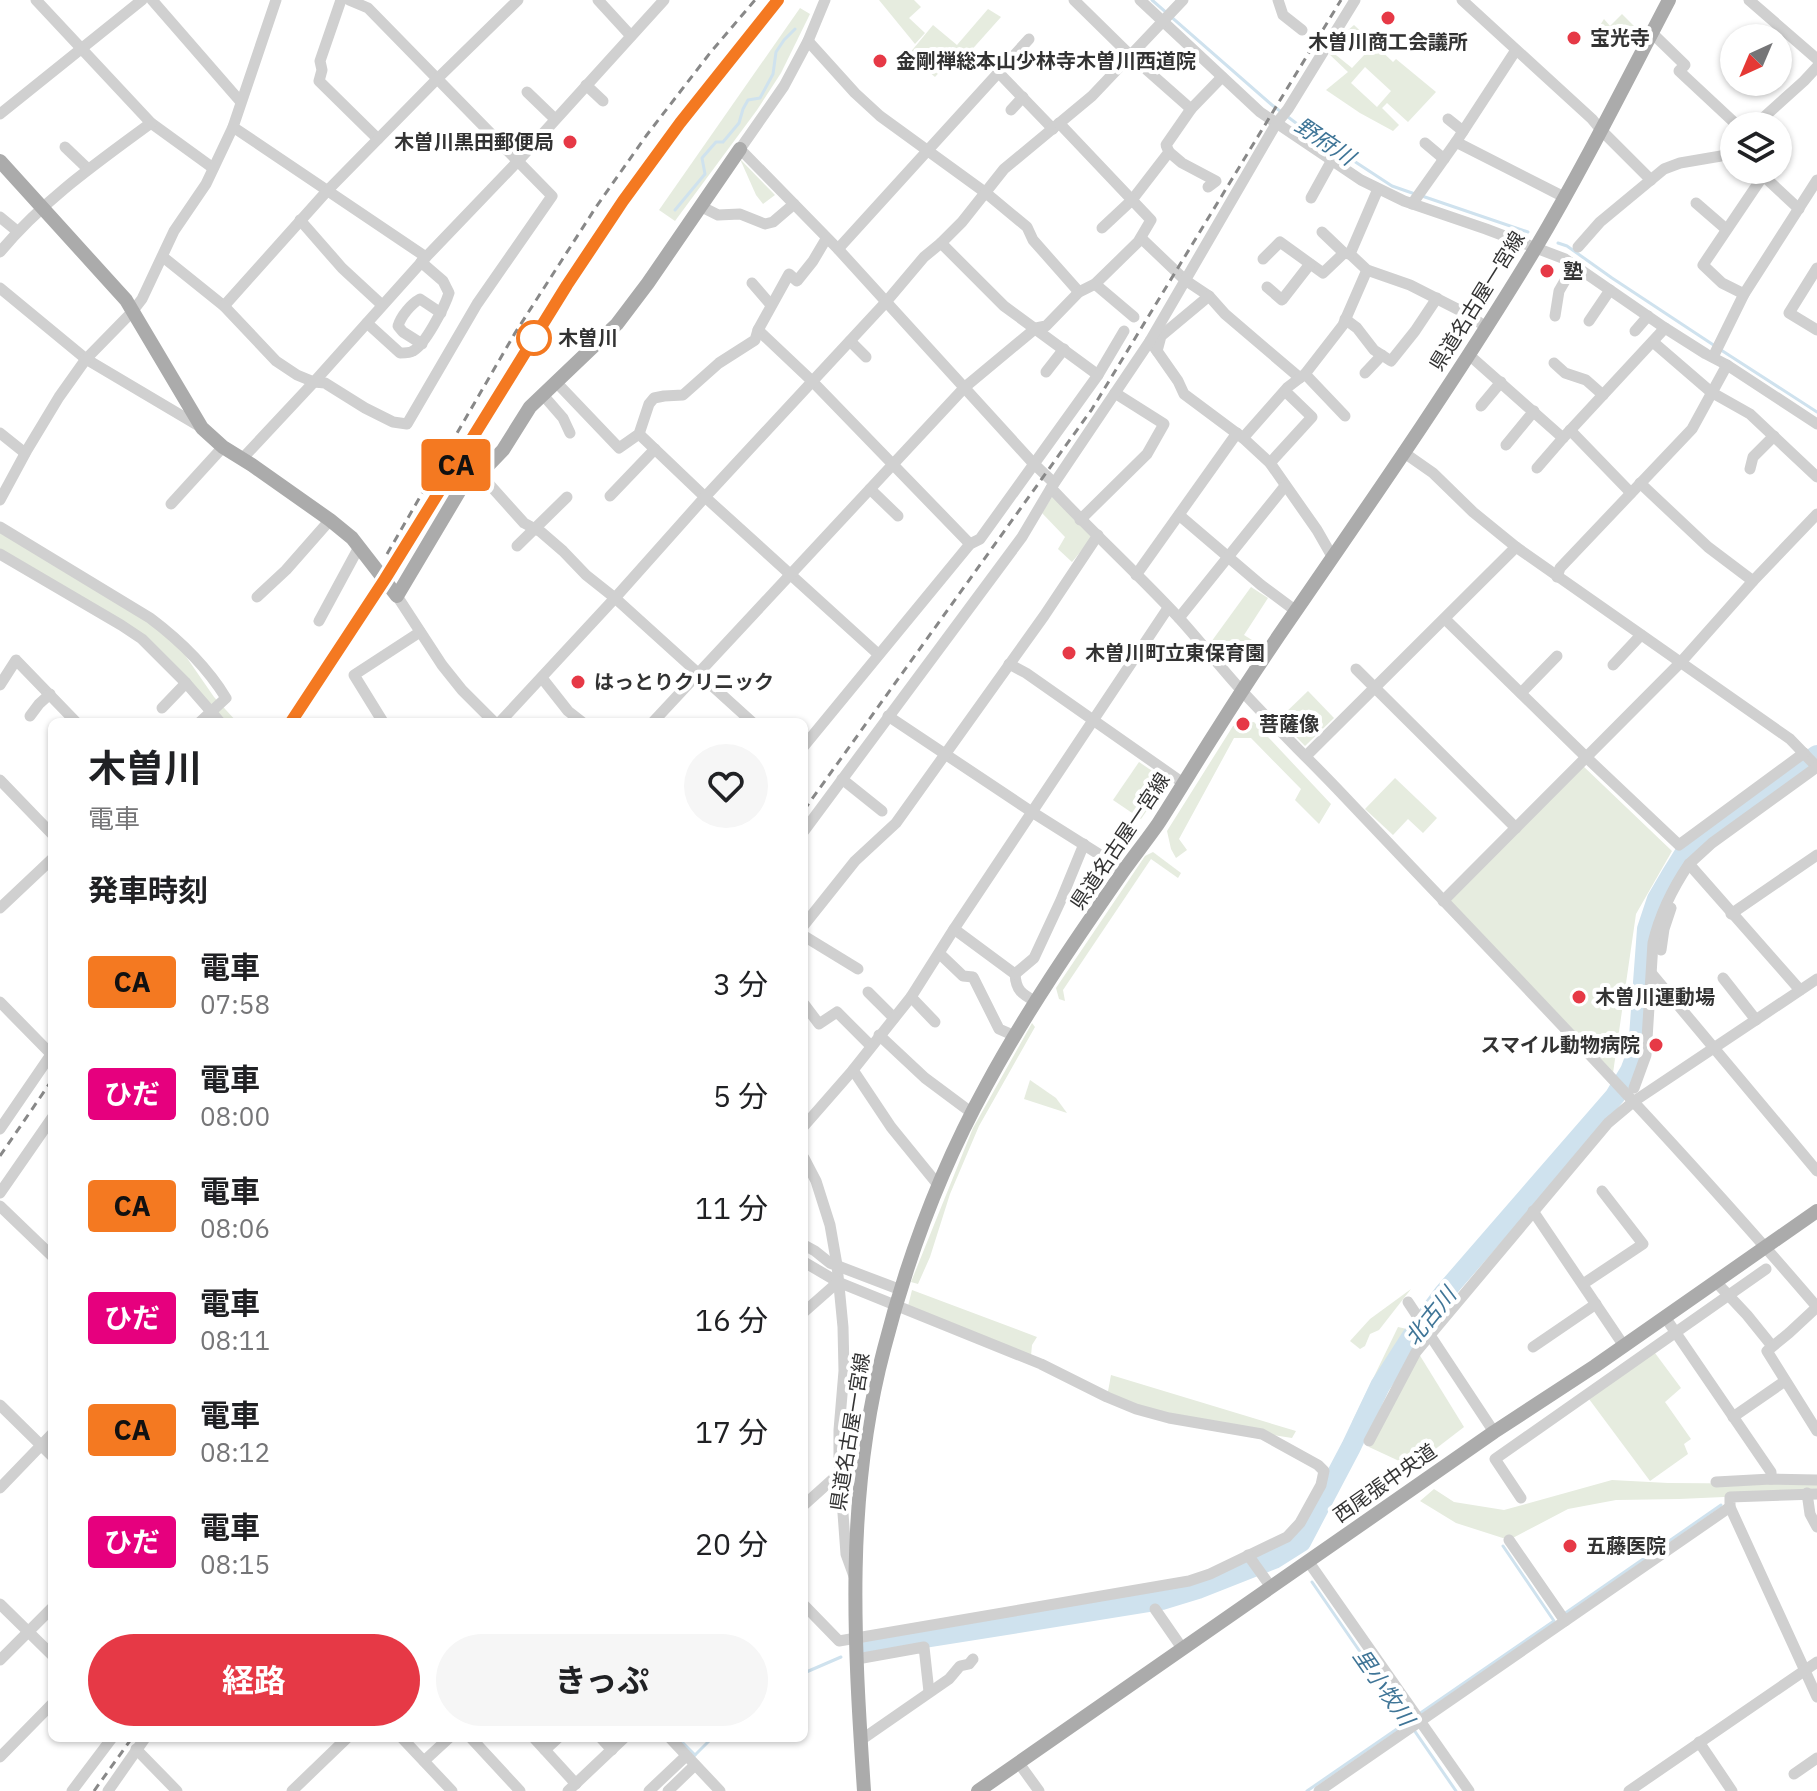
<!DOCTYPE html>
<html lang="ja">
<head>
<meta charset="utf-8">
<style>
  :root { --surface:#fff; --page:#f6f6f6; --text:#202124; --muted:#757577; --accent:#e63946 }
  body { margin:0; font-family:"IBM Plex Sans","Noto Sans JP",sans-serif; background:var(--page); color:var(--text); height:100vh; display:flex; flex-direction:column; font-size:30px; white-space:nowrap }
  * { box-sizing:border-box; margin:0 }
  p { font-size:26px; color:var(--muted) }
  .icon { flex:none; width:44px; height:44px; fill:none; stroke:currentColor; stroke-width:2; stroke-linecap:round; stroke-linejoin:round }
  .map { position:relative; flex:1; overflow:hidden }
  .panel { position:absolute; left:48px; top:718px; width:760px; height:1024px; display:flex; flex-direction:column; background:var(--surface); border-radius:12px; box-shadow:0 2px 6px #0004 }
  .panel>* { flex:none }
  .badge { padding:0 16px; border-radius:6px; font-size:28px; line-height:52px }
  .needle { width:52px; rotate:224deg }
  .tools { position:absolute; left:1720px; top:24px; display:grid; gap:16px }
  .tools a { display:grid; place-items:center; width:72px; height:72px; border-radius:50%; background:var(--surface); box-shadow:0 2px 6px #0004; font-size:40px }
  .map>.badge { position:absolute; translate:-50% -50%; box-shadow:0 0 0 4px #fff }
  h2 { padding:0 40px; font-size:30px; line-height:72px }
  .round { display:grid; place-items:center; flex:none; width:84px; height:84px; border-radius:42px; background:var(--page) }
  .summary { display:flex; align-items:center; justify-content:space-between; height:136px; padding:0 40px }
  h1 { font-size:38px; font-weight:700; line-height:60px }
  .primary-button { display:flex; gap:16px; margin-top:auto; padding:16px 40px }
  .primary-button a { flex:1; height:92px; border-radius:48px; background:var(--accent); color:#fff; font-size:32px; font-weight:700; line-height:92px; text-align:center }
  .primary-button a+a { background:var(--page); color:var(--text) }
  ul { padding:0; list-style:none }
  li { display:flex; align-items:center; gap:24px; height:112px; padding:0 40px }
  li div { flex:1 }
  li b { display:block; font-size:30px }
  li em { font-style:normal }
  li .badge { min-width:88px; font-weight:700; text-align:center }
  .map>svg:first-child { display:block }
  .green { fill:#e6ecdf; fill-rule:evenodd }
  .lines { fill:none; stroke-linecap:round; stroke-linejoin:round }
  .stream { stroke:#cfe2ee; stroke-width:3 }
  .river { stroke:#cfe2ee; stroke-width:20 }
  .minor { stroke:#d0d0d0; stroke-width:11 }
  .major { stroke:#ababab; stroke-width:14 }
  .rail { stroke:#888; stroke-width:3; stroke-dasharray:8 6; stroke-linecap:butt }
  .line-casing { stroke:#fff; stroke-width:18 }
  .line { stroke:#f47921; stroke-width:12 }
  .poi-dot { fill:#e63946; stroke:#fff; stroke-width:3 }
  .stop-dot { fill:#fff; stroke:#f47921; stroke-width:4 }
  .labels { text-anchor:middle; stroke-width:8; stroke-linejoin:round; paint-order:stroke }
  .poi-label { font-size:20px; font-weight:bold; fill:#333; stroke:#fff; text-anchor:start }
  .street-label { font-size:20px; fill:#333; stroke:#fff }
  .stop-label { font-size:20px; font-weight:bold; fill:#333; stroke:#fff; text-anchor:start }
  .water-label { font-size:22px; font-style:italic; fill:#3f7597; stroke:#fff }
</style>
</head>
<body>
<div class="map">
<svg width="1817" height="1791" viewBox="0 0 1817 1791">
  <rect width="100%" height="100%" fill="#fff"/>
  <g class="green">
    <polygon points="879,0 914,0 921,7 909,18 925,33 915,44"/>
    <polygon points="800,8 810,14 781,73 757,110 675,221 659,210"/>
    <polygon points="988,9 1001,17 968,54 961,48 935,77 909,54 933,25 957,45"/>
    <polygon points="1622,14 1635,27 1618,45 1599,27 1604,19 1610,26"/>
    <path d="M1354 25 1393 62 1396 59 1436 92 1408 122 1387 103 1382 108 1399 125 1393 131 1360 113 1326 90 1348 72 1328 53 1326 47 1352 68 1366 53 1347 31ZM1365 67 1391 91 1377 107 1351 83Z"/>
    <polygon points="740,159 775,195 763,204 756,195"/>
    <polygon points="1055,492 1096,533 1072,562 1058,549 1065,537 1042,513"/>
    <polygon points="0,527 169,632 214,697 237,722 227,722 142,639 0,554"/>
    <polygon points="1251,587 1268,598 1244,635 1263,647 1251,668 1232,651 1220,665 1206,649"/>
    <polygon points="1308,691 1334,718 1305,746 1279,719"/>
    <polygon points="1254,722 1331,804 1319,824 1295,800 1301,789 1251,738 1234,738 1179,839 1187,850 1176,858 1171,849 1167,831 1233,726"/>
    <polygon points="1139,762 1167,781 1141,819 1113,800"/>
    <polygon points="1581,764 1672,851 1636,914 1612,1080 1443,901"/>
    <polygon points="1395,778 1437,818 1423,833 1408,819 1393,835 1365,809"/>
    <polygon points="1153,852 1181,873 1178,878 1151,859 1063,990 1065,1001 1059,999 1056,988 1145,856"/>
    <polygon points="1032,1023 1035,1027 979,1126 950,1194 930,1257 918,1284 911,1282 973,1128"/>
    <polygon points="1030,1080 1056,1098 1067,1113 1024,1099"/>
    <polygon points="1411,1289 1379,1330 1370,1334 1365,1346 1360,1349 1350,1341 1370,1319"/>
    <polygon points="912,1290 1037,1337 1032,1345 1031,1356 907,1310"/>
    <polygon points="1398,1327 1407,1329 1372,1391 1356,1424 1352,1422"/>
    <polygon points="1652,1349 1681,1388 1665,1402 1691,1439 1684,1444 1688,1454 1650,1481 1589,1399"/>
    <polygon points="1419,1354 1464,1427 1412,1467 1369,1447"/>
    <polygon points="1111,1375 1296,1431 1292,1438 1169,1418 1107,1397"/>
    <polygon points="1612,1480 1668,1483 1817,1484 1817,1493 1679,1499 1616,1500 1568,1509 1509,1540 1456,1523 1420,1501 1434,1489 1454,1502 1504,1510"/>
  </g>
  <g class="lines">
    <g class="stream">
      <polyline points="1152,0 1272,105 1296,123 1392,186 1415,194"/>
      <polyline points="1422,196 1528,232"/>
      <polyline points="675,210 705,174 702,158 716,142 723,142 739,123 743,109 748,100 760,98 773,74 776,52 784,40 795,29"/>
      <polyline points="1558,243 1567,246 1612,278 1715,346"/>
      <polyline points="1721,350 1817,412"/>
      <polyline points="1312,1582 1456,1791"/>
      <polyline points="1564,1614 1721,1505"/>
      <polyline points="804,1673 841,1657"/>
      <polyline points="1419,1714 1554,1621 1503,1546"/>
      <polyline points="678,1738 695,1755"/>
      <polyline points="692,1758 712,1738"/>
      <polyline points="1307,1791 1410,1720"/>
    </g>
    <polyline class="river" points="868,1649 887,1644 1162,1600 1198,1589 1274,1559 1301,1542 1351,1447 1380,1386 1412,1336 1444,1293 1615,1096 1630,1071 1638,1050 1647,929 1657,899 1671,875 1684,854 1704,835 1817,755"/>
    <g class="minor">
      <polyline points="36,0 151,123 213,168"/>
      <polyline points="152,0 240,101"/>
      <polyline points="341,0 320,61 322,70 319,81 378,139"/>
      <polyline points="598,0 631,36"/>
      <polyline points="825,0 808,41 784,86 740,149 838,249 1033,463 1054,483"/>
      <polyline points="1074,0 1131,56 1191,109"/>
      <polyline points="1140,0 1260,112 1361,180 1404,201 1486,229 1565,259 1665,328 1706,354 1727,365 1817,424"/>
      <polyline points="1278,0 1283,15 1302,30"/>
      <polyline points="1462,0 1592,119 1601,130 1651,180"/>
      <polyline points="1749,0 1817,59"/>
      <polyline points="1652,33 1685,65 1679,71 1738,126"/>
      <polyline points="808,41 855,93 880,116 986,193 1027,227 1033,240 1079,292"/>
      <polyline points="998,72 1053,129"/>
      <polyline points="586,85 603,101"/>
      <polyline points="527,92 555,119"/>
      <polyline points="1011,110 1023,97"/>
      <polyline points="0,114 142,0"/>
      <polyline points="1448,119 1463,131"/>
      <polyline points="1754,126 1804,81 1817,67"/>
      <polyline points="233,127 426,257"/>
      <polyline points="1456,142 1564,197"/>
      <polyline points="1425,143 1444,159"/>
      <polyline points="65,147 88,169"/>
      <polyline points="1169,152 1182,163 1216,181 1208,187"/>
      <polyline points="1757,170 1799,209"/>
      <polyline points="1378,189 1350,254 1367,270 1410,285 1467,314 1486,327"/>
      <polyline points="1311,198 1332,160"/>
      <polyline points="1696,203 1726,229"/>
      <polyline points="1412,204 1456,142 1516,50"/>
      <polyline points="700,206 718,215 740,214 765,224 773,222 794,204"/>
      <polyline points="0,217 17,231"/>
      <polyline points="300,220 342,268 382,305"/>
      <polyline points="1102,228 1132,200 1169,152 1166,145 1191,109 1222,77"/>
      <polyline points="1322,232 1344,253"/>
      <polyline points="1141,238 1185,280 1209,296 1225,314 1300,378"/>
      <polyline points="941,243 1004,306 1098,375"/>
      <polyline points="1578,247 1600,222 1664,169 1680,163 1721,156 1734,149"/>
      <polyline points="838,249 1029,39"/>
      <path d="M0 252C42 201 98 162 151 123"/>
      <polyline points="163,257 224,306 276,361 297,375 314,382 325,383 365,408 393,422 407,424 477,304 552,196 368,8 349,0"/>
      <polyline points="1263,259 1280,242 1323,273 1344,253 1350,254"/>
      <polyline points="1817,268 1789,313 1817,330"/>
      <polyline points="752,283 771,305"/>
      <polyline points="1095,284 1134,317"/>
      <polyline points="1267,287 1282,300 1310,264"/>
      <polyline points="0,288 86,359 199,426"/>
      <polyline points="1744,294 1722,283 1703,265 1763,176"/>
      <polyline points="224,306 327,191 438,78 518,0"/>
      <polyline points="1555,316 1559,291 1574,265"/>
      <polyline points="1345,319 1357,328 1374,350 1391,361 1415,331 1437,298"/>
      <polyline points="1589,321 1610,290"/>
      <path d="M367 323 400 353C403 353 410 353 413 351 425 345 445 306 449 293L443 281 421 262"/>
      <polyline points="758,330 812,381 970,544"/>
      <polyline points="1635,331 1648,316"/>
      <polyline points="850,341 866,357"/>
      <polyline points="1150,341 1178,381 1184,394 1243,438 1270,463 1317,530 1333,558"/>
      <polyline points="1653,342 1711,392 1750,414 1817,477"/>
      <path d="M422 344 403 332 398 326C401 316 411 304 420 299L441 313"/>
      <polyline points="1157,351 1161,336 1209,296"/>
      <polyline points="1468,354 1563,438"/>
      <polyline points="1713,357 1744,294 1817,180"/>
      <polyline points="1554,363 1565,373 1586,380 1603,395"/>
      <polyline points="1046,372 1064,349"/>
      <polyline points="1365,373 1382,355"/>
      <polyline points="1305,374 1345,416"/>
      <polyline points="556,382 619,448 639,434 649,404 654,398 664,396 683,395 719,363 755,340 758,330 789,274 797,281 813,261 826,239"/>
      <polyline points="543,395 563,418 570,433"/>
      <polyline points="1481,406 1501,382"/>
      <polyline points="1570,430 1631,493"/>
      <polyline points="0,433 25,453"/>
      <polyline points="639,434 705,497 878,654"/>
      <polyline points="1243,438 1288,387 1305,374 1343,325 1367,270"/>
      <polyline points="1506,445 1534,411"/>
      <polyline points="1403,452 1433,473 1473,512 1516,547 1790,739 1817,767"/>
      <polyline points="242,459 314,382 426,257 518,161 664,0"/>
      <polyline points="1270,463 1312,417 1285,391"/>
      <polyline points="1537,468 1563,438 1665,328"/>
      <polyline points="1750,469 1753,457 1774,436"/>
      <polyline points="480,474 524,523 541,532 563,551 586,575 615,598 752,722"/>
      <polyline points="1640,483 1708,547 1753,581"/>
      <path d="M1051 488C1092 532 1137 573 1178 617 1200 641 1220 667 1242 691 1274 726 1310 760 1343 795 1503 964 1666 1130 1817 1307"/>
      <polyline points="870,489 898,516"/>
      <polyline points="610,496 655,449"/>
      <polyline points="0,500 27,450 59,397 86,359 132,312 142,299 174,231 206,184 233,127 276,0"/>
      <polyline points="171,504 223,447"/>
      <polyline points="1179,515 1261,585 1296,611"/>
      <polyline points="1080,520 1147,454 1164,424 1115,393"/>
      <path d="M0 527 150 618C178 639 207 667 226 698L200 722"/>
      <polyline points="517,546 567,497"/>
      <polyline points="0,554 121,625 142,639 186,683 220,722"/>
      <polyline points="1136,575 1237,433"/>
      <polyline points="1557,577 1560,568 1692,429 1727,365"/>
      <polyline points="397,596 442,665 462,690 494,722"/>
      <polyline points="257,597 286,570 330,520"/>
      <polyline points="1179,618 1285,486"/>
      <polyline points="1445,619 1587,758 1679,845 1804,753"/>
      <polyline points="319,621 359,547"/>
      <polyline points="1009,664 1026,673 1183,783"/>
      <polyline points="1613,665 1641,635"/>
      <polyline points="1356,669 1516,828"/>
      <polyline points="542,678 568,711 582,722"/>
      <polyline points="0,685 16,660 76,722"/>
      <polyline points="1521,693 1557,656"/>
      <polyline points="162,708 186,683"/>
      <polyline points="30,716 39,704 50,694"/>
      <polyline points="888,716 1032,812 1124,870"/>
      <polyline points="383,722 354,675 420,632"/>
      <polyline points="500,722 615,598 705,497 886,302 924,257 941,243 962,222 1004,169 1092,96 1183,0"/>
      <polyline points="653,722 965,387 1036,328 1046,326 1079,292 1095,284 1138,242 1151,220 1059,123"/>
      <polyline points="804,746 970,544 980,539 1098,375 1124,331"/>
      <polyline points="1306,756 1516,547"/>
      <polyline points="842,779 882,811"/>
      <polyline points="0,780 52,834"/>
      <polyline points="804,831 1022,537 1051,488 1150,341 1276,124 1288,109 1355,0"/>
      <polyline points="1443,901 1681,662 1753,581 1817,514"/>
      <polyline points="0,908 52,859"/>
      <polyline points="1731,914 1817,855"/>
      <polyline points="804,925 855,861 896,823 1044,616 1098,535"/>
      <path d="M954 929 1015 974C1016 991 1022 994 1036 1002"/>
      <polyline points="804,936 858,969"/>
      <polyline points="1661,950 1664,929 1671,908"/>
      <polyline points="940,954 963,976 973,977 999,1029 1015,1036"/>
      <polyline points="1015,974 1034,958 1061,900 1084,844"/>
      <polyline points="1652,974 1817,1171"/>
      <polyline points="1723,978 1756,1020"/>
      <polyline points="1800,990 1689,864 1712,843 1817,767"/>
      <polyline points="868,992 894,1018"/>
      <polyline points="911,997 935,1022"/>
      <polyline points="0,1002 51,1054"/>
      <polyline points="804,1004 819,1024 837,1012 871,1046"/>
      <polyline points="879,1035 925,1078 972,1113"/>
      <polyline points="853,1070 891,1127 939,1186"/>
      <path d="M1634 1088 1646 1055 1653 943C1660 913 1672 889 1689 864"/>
      <polyline points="804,1126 853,1070 911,997 954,929 1168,608"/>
      <polyline points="0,1129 52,1053"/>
      <polyline points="804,1158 816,1181 830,1225 837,1265 843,1327 844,1371 839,1430 839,1459 846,1554 854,1576"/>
      <polyline points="0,1193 52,1118"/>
      <polyline points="0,1206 52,1256"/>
      <polyline points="1533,1211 1624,1346"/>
      <polyline points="804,1245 815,1251 830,1263 901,1290"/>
      <polyline points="804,1262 838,1282 1041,1364 1107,1397 1136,1409 1169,1418 1262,1434 1318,1465 1324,1471 1321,1485 1300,1523 1287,1537 1210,1574 1189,1581 839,1641 804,1605"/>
      <polyline points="1716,1282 1747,1315 1772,1346"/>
      <polyline points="1583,1284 1643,1244 1602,1191"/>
      <polyline points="1408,1302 1494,1432"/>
      <polyline points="1817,1307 1789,1333 1767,1351 1817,1431"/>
      <polyline points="804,1312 838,1282"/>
      <polyline points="1665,1317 1771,1472 1771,1479"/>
      <polyline points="1533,1347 1596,1304"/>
      <polyline points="0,1405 52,1456"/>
      <polyline points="1733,1417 1785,1381"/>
      <polyline points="1369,1441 1416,1352 1430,1335 1608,1123 1633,1102 1817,979"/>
      <polyline points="1716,1482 1771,1479 1817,1480"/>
      <polyline points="0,1488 52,1434"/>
      <polyline points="1807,1493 1810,1514 1817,1527"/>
      <polyline points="1817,1494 1730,1497 1730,1507 1817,1697"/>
      <polyline points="1521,1498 1495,1459 1766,1269"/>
      <polyline points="804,1505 834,1478 841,1477"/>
      <polyline points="1509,1540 1565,1621"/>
      <polyline points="1248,1555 1271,1587"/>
      <polyline points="1308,1561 1469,1791"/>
      <polyline points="0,1604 52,1655"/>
      <polyline points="1155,1609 1182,1648"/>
      <polyline points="857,1659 924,1647 929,1692"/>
      <polyline points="0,1660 52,1608"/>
      <polyline points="402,1738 452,1791"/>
      <polyline points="471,1738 520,1791"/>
      <polyline points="534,1738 576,1784"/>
      <polyline points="601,1738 612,1750"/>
      <polyline points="670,1738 720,1791"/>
      <polyline points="861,1740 949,1679 960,1666 969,1664 973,1659"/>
      <polyline points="1699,1742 1732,1791"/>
      <polyline points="136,1749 177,1791"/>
      <polyline points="545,1750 558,1738"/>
      <polyline points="0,1757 52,1704"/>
      <polyline points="424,1761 449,1738"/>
      <polyline points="1018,1762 1039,1791"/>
      <polyline points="1794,1774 1817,1758"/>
      <polyline points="72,1791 112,1738"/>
      <polyline points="108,1791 145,1738"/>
      <polyline points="292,1791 347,1738"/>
      <polyline points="568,1791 624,1738"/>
      <polyline points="649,1791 686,1756"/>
      <polyline points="668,1791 695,1765"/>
      <polyline points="1319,1791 1730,1507"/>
      <polyline points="1629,1791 1817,1662"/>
    </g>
    <g class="major">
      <polyline points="0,161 126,300 202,428 223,447 252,465 330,520 352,538 397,596 466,480 480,474 503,450 530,407 617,324 648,283 740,149"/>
      <path d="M864 1791C854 1641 845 1496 884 1349 907 1259 941 1168 986 1086 1026 1012 1074 942 1122 873 1134 856 1146 841 1158 824 1178 793 1197 761 1217 730 1242 690 1268 651 1295 612 1377 493 1460 373 1535 249 1583 168 1625 84 1669 0"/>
      <polyline points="978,1791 1494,1432 1595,1366 1817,1211"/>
    </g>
    <g class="rail">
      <polyline points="387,554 515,333 596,207 646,136 710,53 755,0"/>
      <polyline points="291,722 385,579 567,285 623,201 680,123 778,0"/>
      <polyline points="804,810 1092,409 1341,0"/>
      <polyline points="0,1156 52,1080"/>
      <polyline points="94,1791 132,1738"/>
    </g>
  </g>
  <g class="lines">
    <g class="line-casing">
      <polyline id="line" points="291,722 385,579 567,285 623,201 680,123 778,0"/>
    </g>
    <use href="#line" class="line"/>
  </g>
  <g class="poi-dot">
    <circle cx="1388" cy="18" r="8"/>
    <circle cx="1574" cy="38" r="8"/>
    <circle cx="880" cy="61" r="8"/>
    <circle cx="570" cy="142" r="8"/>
    <circle cx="1547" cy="271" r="8"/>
    <circle cx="1069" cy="653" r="8"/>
    <circle cx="578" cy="682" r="8"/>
    <circle cx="1243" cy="724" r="8"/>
    <circle cx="1579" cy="997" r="8"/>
    <circle cx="1656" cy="1045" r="8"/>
    <circle cx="1570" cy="1546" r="8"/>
  </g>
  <circle class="stop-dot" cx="534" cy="338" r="16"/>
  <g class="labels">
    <g class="poi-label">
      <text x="1590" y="45">宝光寺</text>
      <text x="1388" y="49" text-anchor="middle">木曽川商工会議所</text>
      <text x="896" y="68">金剛禅総本山少林寺木曽川西道院</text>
      <text x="554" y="149" text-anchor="end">木曽川黒田郵便局</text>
      <text x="1563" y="278">塾</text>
      <text x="1085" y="660">木曽川町立東保育園</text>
      <text x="594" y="689">はっとりクリニック</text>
      <text x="1259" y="731">菩薩像</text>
      <text x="1595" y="1004">木曽川運動場</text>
      <text x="1640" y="1052" text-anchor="end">スマイル動物病院</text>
      <text x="1586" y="1553">五藤医院</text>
    </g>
    <g class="street-label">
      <text transform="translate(1477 301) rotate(-58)" y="7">県道名古屋一宮線</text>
      <text transform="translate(1120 841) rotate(-56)" y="7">県道名古屋一宮線</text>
      <text transform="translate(850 1432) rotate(-81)" y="7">県道名古屋一宮線</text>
      <text transform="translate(1385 1483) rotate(-35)" y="7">西尾張中央道</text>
    </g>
    <g class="stop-label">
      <text x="558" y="345">木曽川</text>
    </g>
    <g class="water-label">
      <text transform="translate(1325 141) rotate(34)" y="8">野府川</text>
      <text transform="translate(1430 1316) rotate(-51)" y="8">北古川</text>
      <text transform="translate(1384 1687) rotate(55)" y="8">里小牧川</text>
    </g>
  </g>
</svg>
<div class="tools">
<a><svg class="needle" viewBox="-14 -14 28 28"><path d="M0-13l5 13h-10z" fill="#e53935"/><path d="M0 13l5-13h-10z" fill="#757577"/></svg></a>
<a><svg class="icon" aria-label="layers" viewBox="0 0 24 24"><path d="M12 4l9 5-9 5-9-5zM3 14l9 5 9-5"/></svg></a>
</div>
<b class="badge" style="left:456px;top:465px;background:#f47921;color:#111">CA</b>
<section class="panel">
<div class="summary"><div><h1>木曽川</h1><p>電車</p></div><a class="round"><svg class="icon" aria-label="heart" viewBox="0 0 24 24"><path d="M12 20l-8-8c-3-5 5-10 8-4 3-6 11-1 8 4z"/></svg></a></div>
<h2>発車時刻</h2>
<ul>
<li><span class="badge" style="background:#f47921;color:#111">CA</span><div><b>電車</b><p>07:58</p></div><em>3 分</em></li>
<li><span class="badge" style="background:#e6007e;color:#fff">ひだ</span><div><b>電車</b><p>08:00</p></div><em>5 分</em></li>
<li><span class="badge" style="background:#f47921;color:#111">CA</span><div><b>電車</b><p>08:06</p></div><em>11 分</em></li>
<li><span class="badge" style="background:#e6007e;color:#fff">ひだ</span><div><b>電車</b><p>08:11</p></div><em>16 分</em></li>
<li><span class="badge" style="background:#f47921;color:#111">CA</span><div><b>電車</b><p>08:12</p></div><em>17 分</em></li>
<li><span class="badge" style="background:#e6007e;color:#fff">ひだ</span><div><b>電車</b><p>08:15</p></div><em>20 分</em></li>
</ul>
<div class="primary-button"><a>経路</a><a>きっぷ</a></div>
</section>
</div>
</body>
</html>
